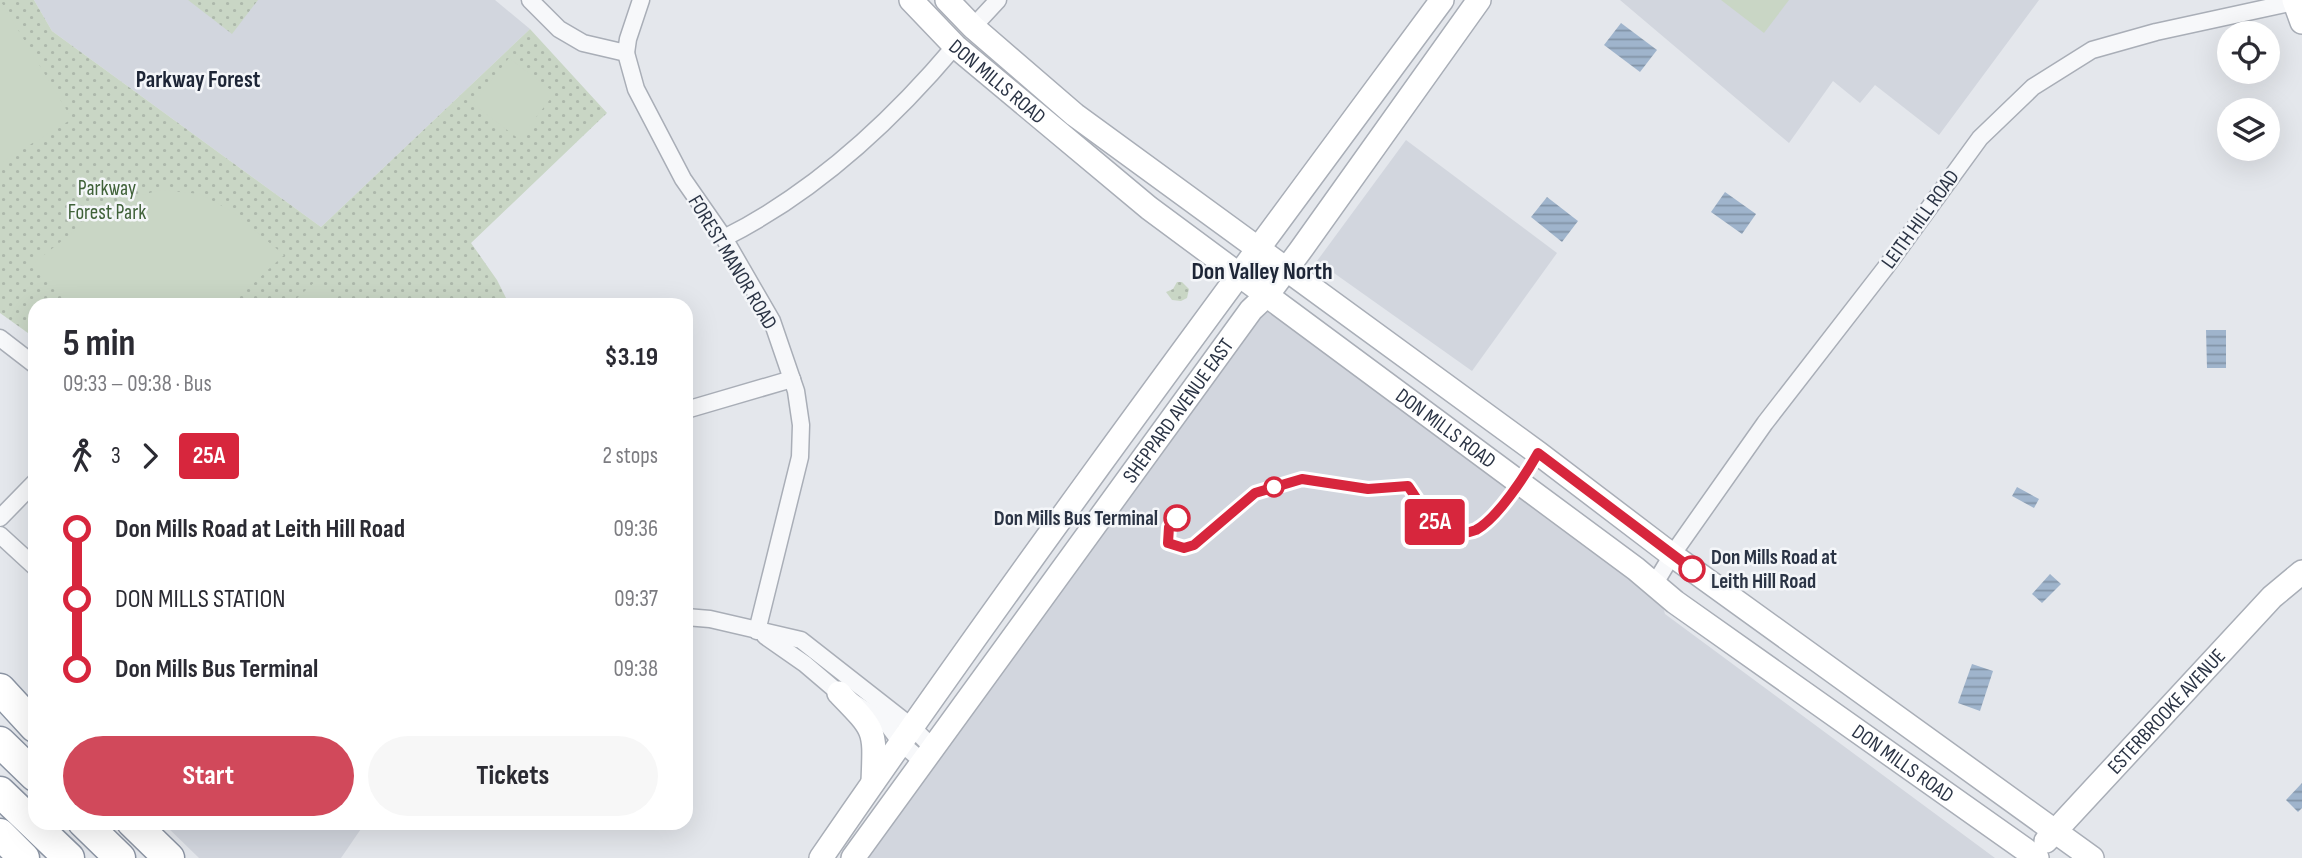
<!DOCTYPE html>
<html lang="en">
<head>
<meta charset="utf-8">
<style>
  :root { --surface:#fff; --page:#f7f7f7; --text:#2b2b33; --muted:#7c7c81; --accent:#d1495b }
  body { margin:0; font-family:"Sofia Sans Condensed",sans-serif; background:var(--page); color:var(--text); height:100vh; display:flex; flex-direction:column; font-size:26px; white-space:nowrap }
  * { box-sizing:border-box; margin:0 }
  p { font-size:23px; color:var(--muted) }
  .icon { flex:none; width:38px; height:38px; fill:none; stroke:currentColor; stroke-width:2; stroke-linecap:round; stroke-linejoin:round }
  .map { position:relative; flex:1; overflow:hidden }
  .panel { position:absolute; left:28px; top:298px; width:665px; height:532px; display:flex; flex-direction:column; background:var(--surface); border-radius:21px; box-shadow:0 7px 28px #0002 }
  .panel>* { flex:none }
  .badge { padding:0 14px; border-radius:5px; font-size:24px; line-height:46px }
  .controls { position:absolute; left:2217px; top:21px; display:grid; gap:14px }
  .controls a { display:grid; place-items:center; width:63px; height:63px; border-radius:50%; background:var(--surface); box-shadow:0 7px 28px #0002; font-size:35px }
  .map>.badge { position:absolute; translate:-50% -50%; box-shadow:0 0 0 4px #fff }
  .legs { display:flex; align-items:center; gap:10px; height:77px; padding:0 35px; font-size:23px }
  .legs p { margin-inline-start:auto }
  .summary { display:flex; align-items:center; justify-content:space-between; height:119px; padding:0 35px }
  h1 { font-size:38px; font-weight:700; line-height:52px }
  .button { display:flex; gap:14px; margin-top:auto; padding:14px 35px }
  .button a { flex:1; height:80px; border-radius:42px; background:var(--accent); color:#fff; font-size:28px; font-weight:700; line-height:80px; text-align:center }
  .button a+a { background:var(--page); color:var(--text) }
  ul { padding:0 35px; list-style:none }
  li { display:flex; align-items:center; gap:24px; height:70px; font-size:26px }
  li i { display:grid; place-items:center; width:10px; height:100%; margin:0 9px; background:currentColor }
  li i::after { content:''; width:18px; height:18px; margin:-9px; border:5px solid; border-radius:50%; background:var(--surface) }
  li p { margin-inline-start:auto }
  li:first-child i { background:linear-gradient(#0000 50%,currentColor 0) }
  li:last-child i { background:linear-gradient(currentColor 50%,#0000 0) }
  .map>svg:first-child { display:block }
  .built { fill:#d2d6de }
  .green { fill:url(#green-dots) }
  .pitch { fill:#c9d6c5 }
  .water { fill:url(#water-rules) }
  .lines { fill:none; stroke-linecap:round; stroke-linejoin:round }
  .street-casing { stroke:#a9aeb7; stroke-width:19 }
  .secondary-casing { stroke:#a9aeb7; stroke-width:26 }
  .highway-casing { stroke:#8b94a3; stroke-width:33 }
  .street { stroke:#f7f8fa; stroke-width:16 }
  .secondary { stroke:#fff; stroke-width:23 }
  .highway { stroke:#fff; stroke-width:30 }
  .line-1-casing { stroke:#fff; stroke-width:16 }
  .line-1 { stroke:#d7263d; stroke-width:10 }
  .stop-1-dot { fill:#fff; stroke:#d7263d; stroke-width:3.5 }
  .labels { text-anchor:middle; stroke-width:5; stroke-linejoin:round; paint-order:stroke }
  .street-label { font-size:21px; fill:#2b3445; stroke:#f4f6f9 }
  .park-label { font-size:21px; fill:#3f6138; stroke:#f4f6f9 }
  .stop-label { font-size:21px; font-weight:bold; fill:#2b3445; stroke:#f4f6f9; text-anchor:end }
  .neighbourhood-label { font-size:23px; font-weight:bold; fill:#1d2536; stroke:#f4f6f9 }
  .quarter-label { font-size:24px; font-weight:bold; fill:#1d2536; stroke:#f4f6f9 }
</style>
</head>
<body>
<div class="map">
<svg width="2302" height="858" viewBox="0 0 2302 858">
  <defs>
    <pattern id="green-dots" width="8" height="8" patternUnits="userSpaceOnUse" patternTransform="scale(1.75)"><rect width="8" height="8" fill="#c9d6c5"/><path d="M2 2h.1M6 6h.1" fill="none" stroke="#adb8ab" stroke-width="1.8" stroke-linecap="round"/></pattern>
    <pattern id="water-rules" width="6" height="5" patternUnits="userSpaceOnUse" patternTransform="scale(1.75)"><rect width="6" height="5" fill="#9fb4cc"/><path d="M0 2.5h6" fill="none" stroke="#8293a7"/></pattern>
  </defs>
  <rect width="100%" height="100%" fill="#e4e7ec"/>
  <g class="built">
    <polygon points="34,0 495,0 530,29 321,227 52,31"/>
    <polygon points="1620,0 2039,0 1939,135 1875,85 1860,103 1833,81 1789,143"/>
    <polygon points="1406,140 1557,253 1472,371 1317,261"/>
    <polygon points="1268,294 1658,590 1665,614 1995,858 853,858"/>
    <polygon points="163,823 365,823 341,858 199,858"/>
  </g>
  <g class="green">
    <polygon points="0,0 34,0 52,31 321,227 530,29 607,113 471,243 497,280 509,304 287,304 282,300 277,304 35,304 35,338 0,313"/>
    <polygon points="188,0 258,0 232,34"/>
    <polygon points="1177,282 1182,282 1189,289 1187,298 1181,301 1172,300 1166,292 1173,289"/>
  </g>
  <g class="pitch">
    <polygon points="0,0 72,119 0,163"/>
    <polygon points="1721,0 1789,0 1764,33"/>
    <polygon points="509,58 555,93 519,139 473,104"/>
    <polygon points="160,190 200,194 233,212 284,255 231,304 75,304 34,263 107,205"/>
    <polygon points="318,279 343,304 299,304 295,300"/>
  </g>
  <g class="water">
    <polygon points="1621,23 1657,50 1640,72 1604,45"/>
    <polygon points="1725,192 1756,214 1742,234 1711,212"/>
    <polygon points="1547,197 1578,221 1562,242 1531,217"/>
    <polygon points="2206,330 2226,330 2226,368 2207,368"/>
    <polygon points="2017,487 2039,499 2034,508 2012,496"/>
    <polygon points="2050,574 2061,584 2042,603 2032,594"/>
    <polygon points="1972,664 1993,671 1980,711 1958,703"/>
    <polygon points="2302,783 2302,808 2298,812 2286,800"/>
  </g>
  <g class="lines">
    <g class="street-casing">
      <g id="street">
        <polyline points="530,0 559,29 583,43 626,53 636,89 683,179 724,238 772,321 796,391 801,425 800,457 757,631"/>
        <polyline points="973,27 998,0"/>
        <polyline points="626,53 628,39 641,0"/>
        <path d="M724 238C814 193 890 123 955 46"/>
        <polyline points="0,338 35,365"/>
        <polyline points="686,410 792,379"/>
        <polyline points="0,518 35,482"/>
        <polyline points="0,535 35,567"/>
        <polyline points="1654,585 1672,555 1765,423 1886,267 1980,138 2033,87 2092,50 2156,32 2294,2"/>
        <polyline points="686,617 710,619 801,640 912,727 932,747"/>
        <polyline points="765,636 805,664 839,693 887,724 901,743 922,761"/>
      </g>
    </g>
    <g class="secondary-casing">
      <g id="secondary">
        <path id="s1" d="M911 0 955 46 1149 208 1636 569 1675 602 2037 858"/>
        <polyline points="947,0 973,27 1075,115 1538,453 1672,555 2092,858"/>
        <polyline points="2294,0 2302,22"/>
        <path d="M839 693C877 732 875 729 873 782"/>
        <path id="s2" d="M2046 841 2272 597 2302 572"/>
        <path d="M821 858C1021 567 1232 284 1442 0"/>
        <path id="s3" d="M853 858 1251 310 1268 294 1300 251 1479 0"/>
      </g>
    </g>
    <g class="highway-casing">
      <g id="highway">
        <polyline points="0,689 35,727"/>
        <polyline points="0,742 35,776"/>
        <polyline points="0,792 69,858"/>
        <polyline points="83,822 120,858"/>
        <polyline points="132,822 169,858"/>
        <polyline points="0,834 24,858"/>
      </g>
    </g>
    <use href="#street" class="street"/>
    <use href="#secondary" class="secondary"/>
    <use href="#highway" class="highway"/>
  </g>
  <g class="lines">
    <g class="line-1-casing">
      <path id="line-1" d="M1177 518 1169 527 1168 543 1184 548 1194 545 1255 493 1302 479 1368 489 1408 486C1418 500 1429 521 1444 528 1454 533 1467 534 1476 530 1498 518 1526 474 1538 453L1692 569"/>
    </g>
    <use href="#line-1" class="line-1"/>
  </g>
  <g class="stop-1-dot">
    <circle cx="1274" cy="487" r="9"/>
    <circle cx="1177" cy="518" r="12"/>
    <circle cx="1692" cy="569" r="12"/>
  </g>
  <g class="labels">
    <g class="street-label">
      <text dy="7" stroke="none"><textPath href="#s1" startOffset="119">DON MILLS ROAD</textPath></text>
      <text transform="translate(1920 219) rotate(-54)" y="7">LEITH HILL ROAD</text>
      <text transform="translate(733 262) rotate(59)" y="7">FOREST MANOR ROAD</text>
      <text dy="7" stroke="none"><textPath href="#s3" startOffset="553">SHEPPARD AVENUE EAST</textPath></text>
      <text dy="7" stroke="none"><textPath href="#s1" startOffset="686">DON MILLS ROAD</textPath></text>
      <text dy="7" stroke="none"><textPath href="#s2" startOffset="177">ESTERBROOKE AVENUE</textPath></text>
      <text dy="7" stroke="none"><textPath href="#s1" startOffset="1253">DON MILLS ROAD</textPath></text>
    </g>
    <g class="park-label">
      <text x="107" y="195">Parkway<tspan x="107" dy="24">Forest Park</tspan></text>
    </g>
    <g class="stop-label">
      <text x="1158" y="525">Don Mills Bus Terminal</text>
      <text x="1711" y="564" text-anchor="start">Don Mills Road at<tspan x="1711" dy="24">Leith Hill Road</tspan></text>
    </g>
    <g class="neighbourhood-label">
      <text x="198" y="87">Parkway Forest</text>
    </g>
    <g class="quarter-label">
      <text x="1262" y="279">Don Valley North</text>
    </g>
  </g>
</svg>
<div class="controls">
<a><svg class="icon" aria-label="locate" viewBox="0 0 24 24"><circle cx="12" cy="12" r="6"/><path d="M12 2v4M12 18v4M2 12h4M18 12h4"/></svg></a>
<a><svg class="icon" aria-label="layers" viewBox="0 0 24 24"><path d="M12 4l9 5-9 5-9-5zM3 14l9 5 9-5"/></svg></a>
</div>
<b class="badge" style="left:1435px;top:522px;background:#d7263d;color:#fff">25A</b>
<section class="panel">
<div class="summary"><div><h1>5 min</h1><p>09:33 – 09:38 · Bus</p></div><b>$3.19</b></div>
<div class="legs"><svg class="icon" aria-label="walk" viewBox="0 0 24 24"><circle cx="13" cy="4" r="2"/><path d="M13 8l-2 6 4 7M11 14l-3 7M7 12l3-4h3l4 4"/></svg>3<svg class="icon" aria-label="forward" viewBox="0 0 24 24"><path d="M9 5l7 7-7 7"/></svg><b class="badge" style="background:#d7263d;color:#fff">25A</b><p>2 stops</p></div>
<ul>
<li><i style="color:#d7263d"></i><b>Don Mills Road at Leith Hill Road</b><p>09:36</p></li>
<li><i style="color:#d7263d"></i><span>DON MILLS STATION</span><p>09:37</p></li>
<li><i style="color:#d7263d"></i><b>Don Mills Bus Terminal</b><p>09:38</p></li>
</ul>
<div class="button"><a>Start</a><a>Tickets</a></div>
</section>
</div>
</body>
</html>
